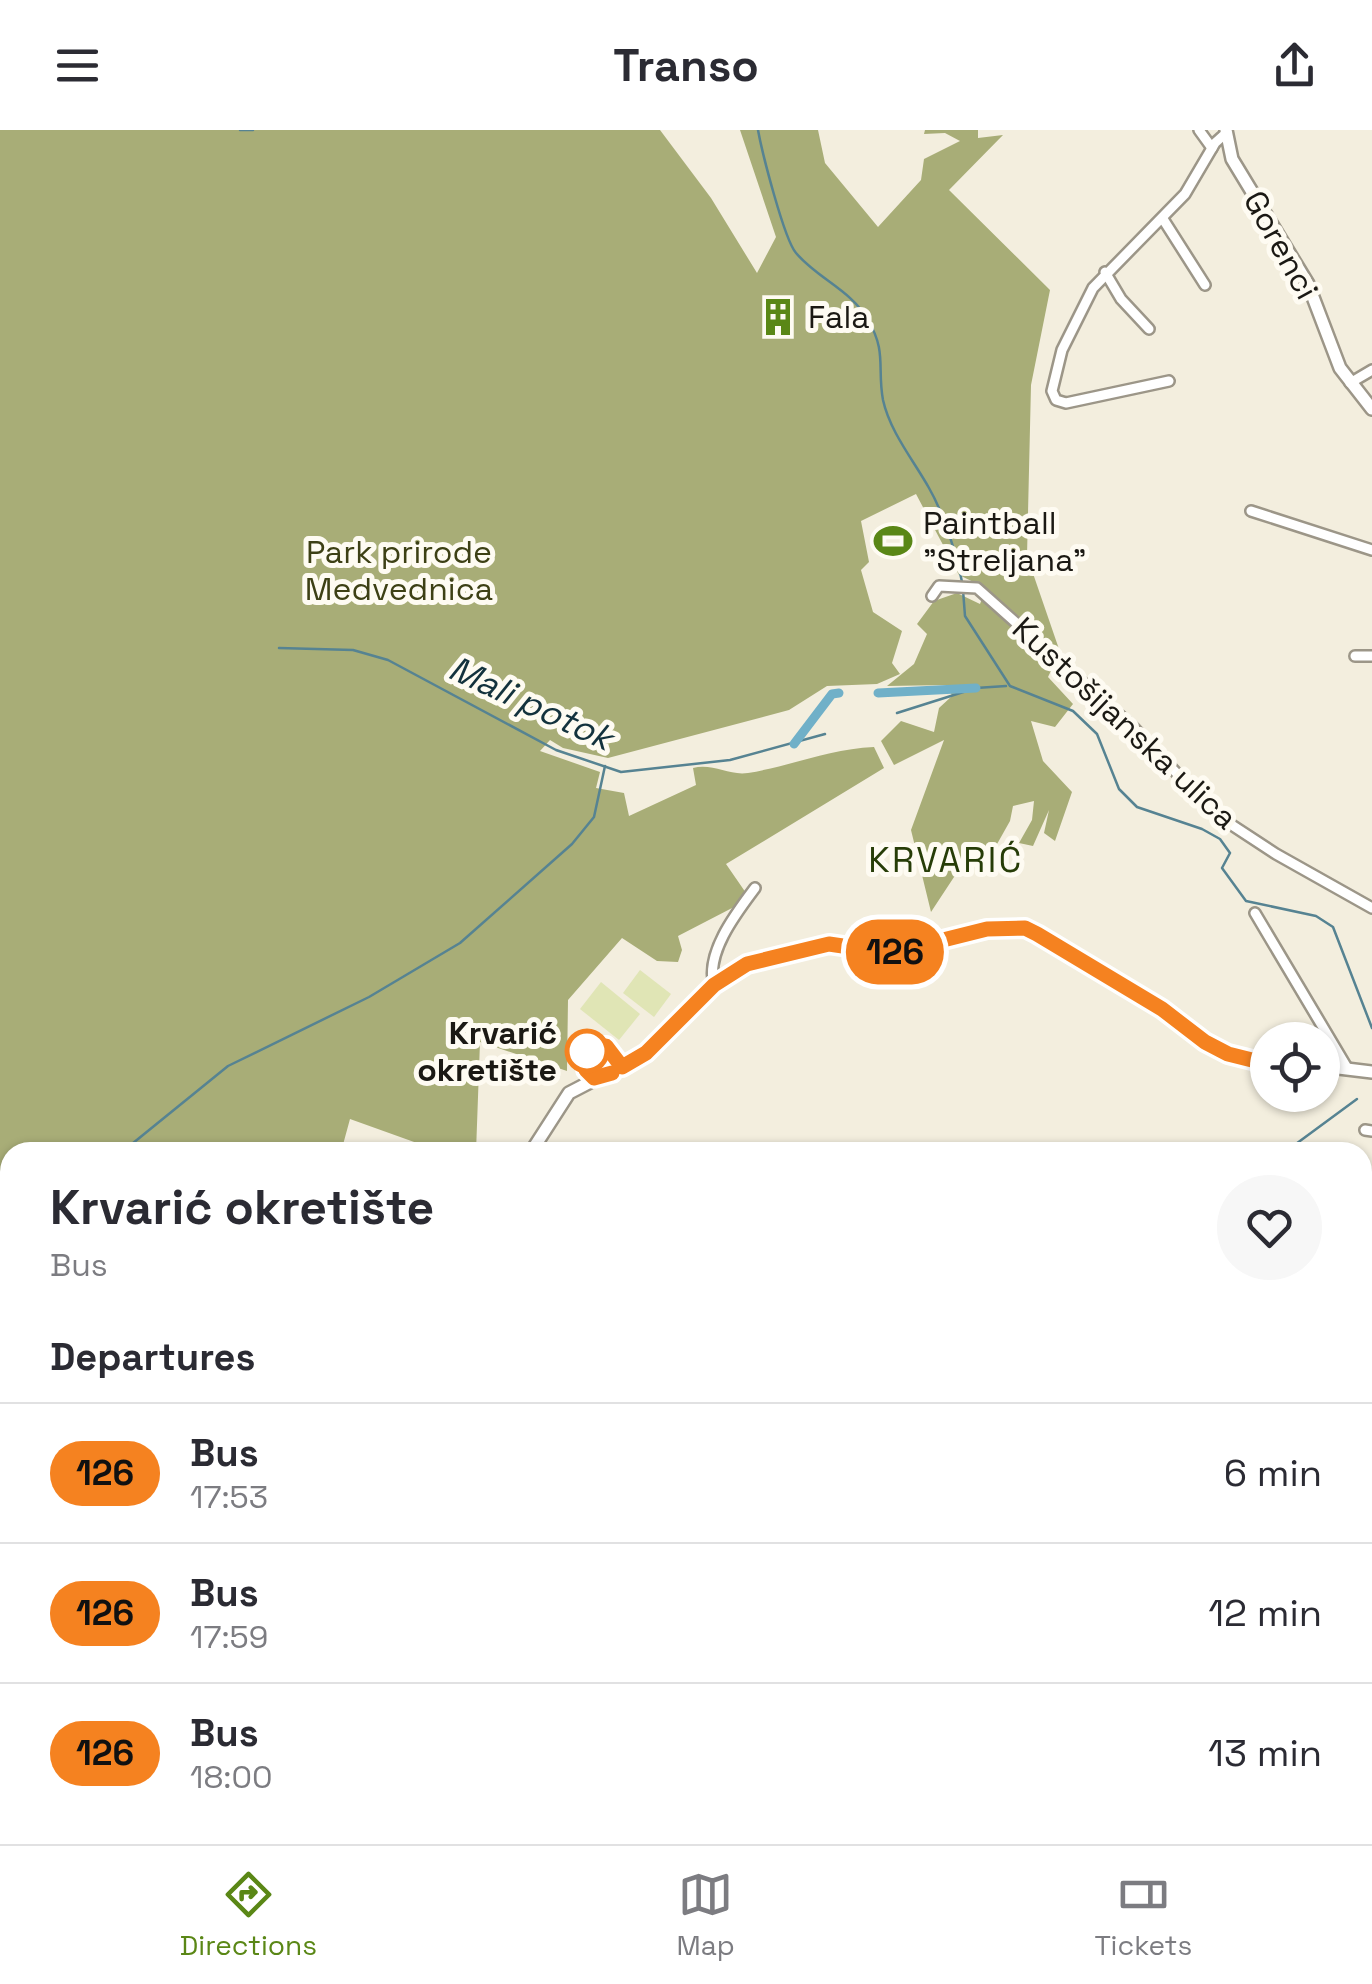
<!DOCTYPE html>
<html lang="en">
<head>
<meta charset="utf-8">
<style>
  :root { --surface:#fff; --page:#f7f7f7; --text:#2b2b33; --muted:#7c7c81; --line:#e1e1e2; --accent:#5a8716 }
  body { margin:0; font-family:"Space Grotesk",sans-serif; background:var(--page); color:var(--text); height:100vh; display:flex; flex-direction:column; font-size:38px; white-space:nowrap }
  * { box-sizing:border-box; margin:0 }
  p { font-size:32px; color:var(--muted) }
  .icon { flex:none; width:55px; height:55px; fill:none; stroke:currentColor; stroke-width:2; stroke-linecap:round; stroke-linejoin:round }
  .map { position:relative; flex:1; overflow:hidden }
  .details { position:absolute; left:0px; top:1012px; width:1372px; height:702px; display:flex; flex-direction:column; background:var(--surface); border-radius:30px 30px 0 0; box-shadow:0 2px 8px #0004 }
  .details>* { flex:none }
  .badge { padding:0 20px; border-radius:32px; font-size:35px; line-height:65px }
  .controls { position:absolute; left:1250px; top:892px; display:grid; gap:20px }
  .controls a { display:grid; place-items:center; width:90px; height:90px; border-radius:50%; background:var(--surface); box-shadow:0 2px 8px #0004; font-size:50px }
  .map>.badge { position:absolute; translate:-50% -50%; box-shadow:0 0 0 5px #fff }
  h2 { padding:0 50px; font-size:38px; line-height:90px }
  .round { display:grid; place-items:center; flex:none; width:105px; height:105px; border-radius:52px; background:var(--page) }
  .overview { display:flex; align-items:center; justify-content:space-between; height:170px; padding:0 50px }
  h1 { font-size:48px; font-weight:800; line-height:75px }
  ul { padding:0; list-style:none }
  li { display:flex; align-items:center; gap:30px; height:140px; padding:0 50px; border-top:2px solid var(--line) }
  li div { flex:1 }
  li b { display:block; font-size:38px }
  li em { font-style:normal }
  li .badge { min-width:110px; font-weight:700; text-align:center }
  header { display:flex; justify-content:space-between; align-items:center; height:130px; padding:0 50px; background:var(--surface); font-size:45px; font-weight:800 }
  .tab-bar { display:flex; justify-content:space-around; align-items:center; height:140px; border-top:2px solid var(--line); background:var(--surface); font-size:28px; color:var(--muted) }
  .tab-bar a { display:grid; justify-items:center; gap:5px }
  .tab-bar .current { color:var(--accent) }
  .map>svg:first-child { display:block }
  .green { fill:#e0e5b5 }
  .forest { fill:#a8ad77 }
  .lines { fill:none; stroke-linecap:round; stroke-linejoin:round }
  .stream { stroke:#568392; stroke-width:2.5 }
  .canal { stroke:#70b0c8; stroke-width:9 }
  .street-casing { stroke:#9c9688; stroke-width:14 }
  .secondary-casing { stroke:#9c9688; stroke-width:16 }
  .street { stroke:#fff; stroke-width:9 }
  .secondary { stroke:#fff; stroke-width:11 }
  .line-casing { stroke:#fff; stroke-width:22 }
  .line { stroke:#f58220; stroke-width:15 }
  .stop-dot { fill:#fff; stroke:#f58220; stroke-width:5 }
  .labels { text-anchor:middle; stroke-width:10; stroke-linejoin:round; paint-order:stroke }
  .street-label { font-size:32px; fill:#1b1914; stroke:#fefbf2 }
  .poi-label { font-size:32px; fill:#1b1914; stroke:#fefbf2; text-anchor:start }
  .park-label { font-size:32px; fill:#3d4015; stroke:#fefbf2 }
  .stop-label { font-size:32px; font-weight:bold; fill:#1b1914; stroke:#fefbf2; text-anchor:end }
  .water-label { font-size:35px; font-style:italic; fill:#13323d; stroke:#fefbf2 }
  .neighbourhood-label { font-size:35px; letter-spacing:2.5px; fill:#273d08; stroke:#fefbf2 }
</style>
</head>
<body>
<header><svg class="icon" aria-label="menu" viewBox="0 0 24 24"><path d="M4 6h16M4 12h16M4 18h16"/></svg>Transo<svg class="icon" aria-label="share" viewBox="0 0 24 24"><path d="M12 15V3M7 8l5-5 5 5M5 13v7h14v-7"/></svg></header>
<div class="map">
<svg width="1372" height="1714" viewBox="0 0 1372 1714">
  <rect width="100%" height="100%" fill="#f3eede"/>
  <g class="green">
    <polygon points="640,840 671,864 654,887 623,863"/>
    <polygon points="601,852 640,884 619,910 580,879"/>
    <polygon points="1372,1187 1372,1323 1363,1329 1363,1194"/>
  </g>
  <g class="forest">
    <path d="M0 0H660L711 68 757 143 776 107 740 0H818L825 33 878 97 921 50 924 29 960 11 945 3 924 4 925 0H978V8L1003 5 949 60 1050 160 1031 255 1027 426 1060 522 1048 547 1073 574 1055 597 1031 591 1043 631 1072 662 1055 711 1044 703 1049 680 1033 716 1019 713 1032 690 1034 671 1013 676 1010 691 983 739 976 733 956 744 931 782 911 700 944 610 894 635 881 611 901 591 934 602 939 578 952 566 948 555 887 556 914 534 927 504 917 494 934 471 957 463 980 474 986 458 959 445 916 364 861 391 869 432 861 440 873 482 902 501 892 533 900 544 877 554 827 556 789 580 608 628 563 618 550 610 540 621 600 642 596 658 624 663 629 686 696 655 693 638C713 633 729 646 748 643 791 636 829 619 874 617L884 638 726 734 746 763 734 777 678 806 682 820 678 832 657 831 622 808 568 870 567 941 480 912 476 1022H442L350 989 341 1022H10V1705H377L378 1714H0Z"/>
    <polygon points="1367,1443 1372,1444 1372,1585 1363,1590 1362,1446"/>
  </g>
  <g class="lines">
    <g class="stream">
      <polyline points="240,0 253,0"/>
      <path d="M758 0C762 22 784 109 796 123 818 149 851 160 868 190 887 222 877 238 883 270 890 302 914 331 929 358 943 382 957 425 962 452"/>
      <polyline points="963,460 965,486 1010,556 1073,581 1097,604 1119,659 1137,677 1202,699 1220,709 1230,723 1222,738 1246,771 1316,786 1333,797 1372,898"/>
      <polyline points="279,518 353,520 388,530 556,620 621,642 730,630 825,604"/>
      <polyline points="897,583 976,558 1006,556"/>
      <polyline points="122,1022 228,936 369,867 460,813 572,714 594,687 605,636"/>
      <polyline points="1285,1022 1357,969"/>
    </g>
    <g class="canal">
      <polyline points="878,563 976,558"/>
      <polyline points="794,614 832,564 839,563"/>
    </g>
    <g class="street-casing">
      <g id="street">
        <polyline points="1199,0 1212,18"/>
        <polyline points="1163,89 1205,155"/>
        <polyline points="1105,142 1121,169 1149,199"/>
        <polyline points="1169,251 1066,273 1056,270 1052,261 1062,220 1093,158 1185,64 1215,13 1225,4"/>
        <polyline points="1350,253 1372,240"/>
        <polyline points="1251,381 1372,420"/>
        <polyline points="932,466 939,456 977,458 1135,599 1215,684 1276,724 1372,778"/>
        <polyline points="1355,526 1372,526"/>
        <polyline points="1255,783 1346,936"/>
        <path d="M714 855C705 823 737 782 755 758"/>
        <polyline points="1365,1000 1372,1001"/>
        <polyline points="1333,1705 1345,1714"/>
        <polyline points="557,1714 559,1705"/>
      </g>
    </g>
    <g class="secondary-casing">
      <g id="secondary">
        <polyline points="1226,0 1232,29 1308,154 1340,238 1372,279"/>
        <polyline points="1322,936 1372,942"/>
        <polyline points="531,1022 569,963 646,923 730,843 769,827 829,814 891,823 987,799 1025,798 1162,879 1205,912 1228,924 1268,934"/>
        <polyline points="1362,1668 1372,1660"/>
        <polyline points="1005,1705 1030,1714"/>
        <polyline points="1251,1705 1270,1714"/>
        <polyline points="931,1714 933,1705"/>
        <polyline points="1069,1714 1087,1705"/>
        <polyline points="1303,1714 1319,1705"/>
      </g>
    </g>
    <use href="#street" class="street"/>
    <use href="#secondary" class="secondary"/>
  </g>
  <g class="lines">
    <g class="line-casing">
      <polyline id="line" points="612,943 594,948 586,940 584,924 594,916 606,916 622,937 646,923 714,855 747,834 829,814 891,823 987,799 1025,798 1037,804 1162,879 1205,912 1228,924 1268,934"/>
    </g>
    <use href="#line" class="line"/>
  </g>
  <defs>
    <g id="building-bare" transform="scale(3)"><path d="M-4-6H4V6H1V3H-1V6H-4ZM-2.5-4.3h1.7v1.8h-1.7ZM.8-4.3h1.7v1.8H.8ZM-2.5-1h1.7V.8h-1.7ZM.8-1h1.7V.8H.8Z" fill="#5a8716" stroke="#fefbf2" stroke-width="2.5" paint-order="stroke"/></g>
    <g id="stadium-bare" transform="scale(3)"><path d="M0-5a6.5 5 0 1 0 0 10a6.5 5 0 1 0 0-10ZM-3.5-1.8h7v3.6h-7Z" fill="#5a8716" stroke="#fefbf2" stroke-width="2.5" paint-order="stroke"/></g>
  </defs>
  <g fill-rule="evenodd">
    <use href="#building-bare" x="778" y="187"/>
    <use href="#stadium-bare" x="893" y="411"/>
  </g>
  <circle class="stop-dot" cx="587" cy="921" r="20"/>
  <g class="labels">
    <g class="street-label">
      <text transform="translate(1281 115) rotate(61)" y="11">Gorenci</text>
      <text transform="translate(1125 593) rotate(43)" y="11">Kustošijanska ulica</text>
    </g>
    <g class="poi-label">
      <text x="808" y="198">Fala</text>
      <text x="923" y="404">Paintball<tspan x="923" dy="37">"Streljana"</tspan></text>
    </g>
    <g class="park-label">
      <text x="399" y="433">Park prirode<tspan x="399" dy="37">Medvednica</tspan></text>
    </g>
    <g class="stop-label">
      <text x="557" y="914">Krvarić<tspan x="557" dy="37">okretište</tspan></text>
    </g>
    <g class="water-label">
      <text transform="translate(531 573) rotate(25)" y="12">Mali potok</text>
    </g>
    <g class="neighbourhood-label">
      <text x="946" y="742">KRVARIĆ</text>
    </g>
  </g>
</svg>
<div class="controls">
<a><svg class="icon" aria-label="locate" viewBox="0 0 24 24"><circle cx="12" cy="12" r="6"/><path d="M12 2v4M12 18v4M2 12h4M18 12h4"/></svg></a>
</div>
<b class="badge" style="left:895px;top:822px;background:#f58220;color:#111">126</b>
<section class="details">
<div class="overview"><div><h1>Krvarić okretište</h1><p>Bus</p></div><a class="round"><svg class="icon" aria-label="heart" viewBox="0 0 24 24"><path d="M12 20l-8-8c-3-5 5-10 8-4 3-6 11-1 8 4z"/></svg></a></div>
<h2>Departures</h2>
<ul>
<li><span class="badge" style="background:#f58220;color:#111">126</span><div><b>Bus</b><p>17:53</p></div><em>6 min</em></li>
<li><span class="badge" style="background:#f58220;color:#111">126</span><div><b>Bus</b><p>17:59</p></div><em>12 min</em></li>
<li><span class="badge" style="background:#f58220;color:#111">126</span><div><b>Bus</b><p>18:00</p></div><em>13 min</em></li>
</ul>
</section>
</div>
<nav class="tab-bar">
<a class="current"><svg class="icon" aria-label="directions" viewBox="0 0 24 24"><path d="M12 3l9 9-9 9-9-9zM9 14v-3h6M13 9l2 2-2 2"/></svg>Directions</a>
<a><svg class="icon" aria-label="map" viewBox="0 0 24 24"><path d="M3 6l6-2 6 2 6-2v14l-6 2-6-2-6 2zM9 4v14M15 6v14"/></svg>Map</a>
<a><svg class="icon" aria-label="tickets" viewBox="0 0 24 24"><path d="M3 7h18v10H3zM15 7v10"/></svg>Tickets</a>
</nav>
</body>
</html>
